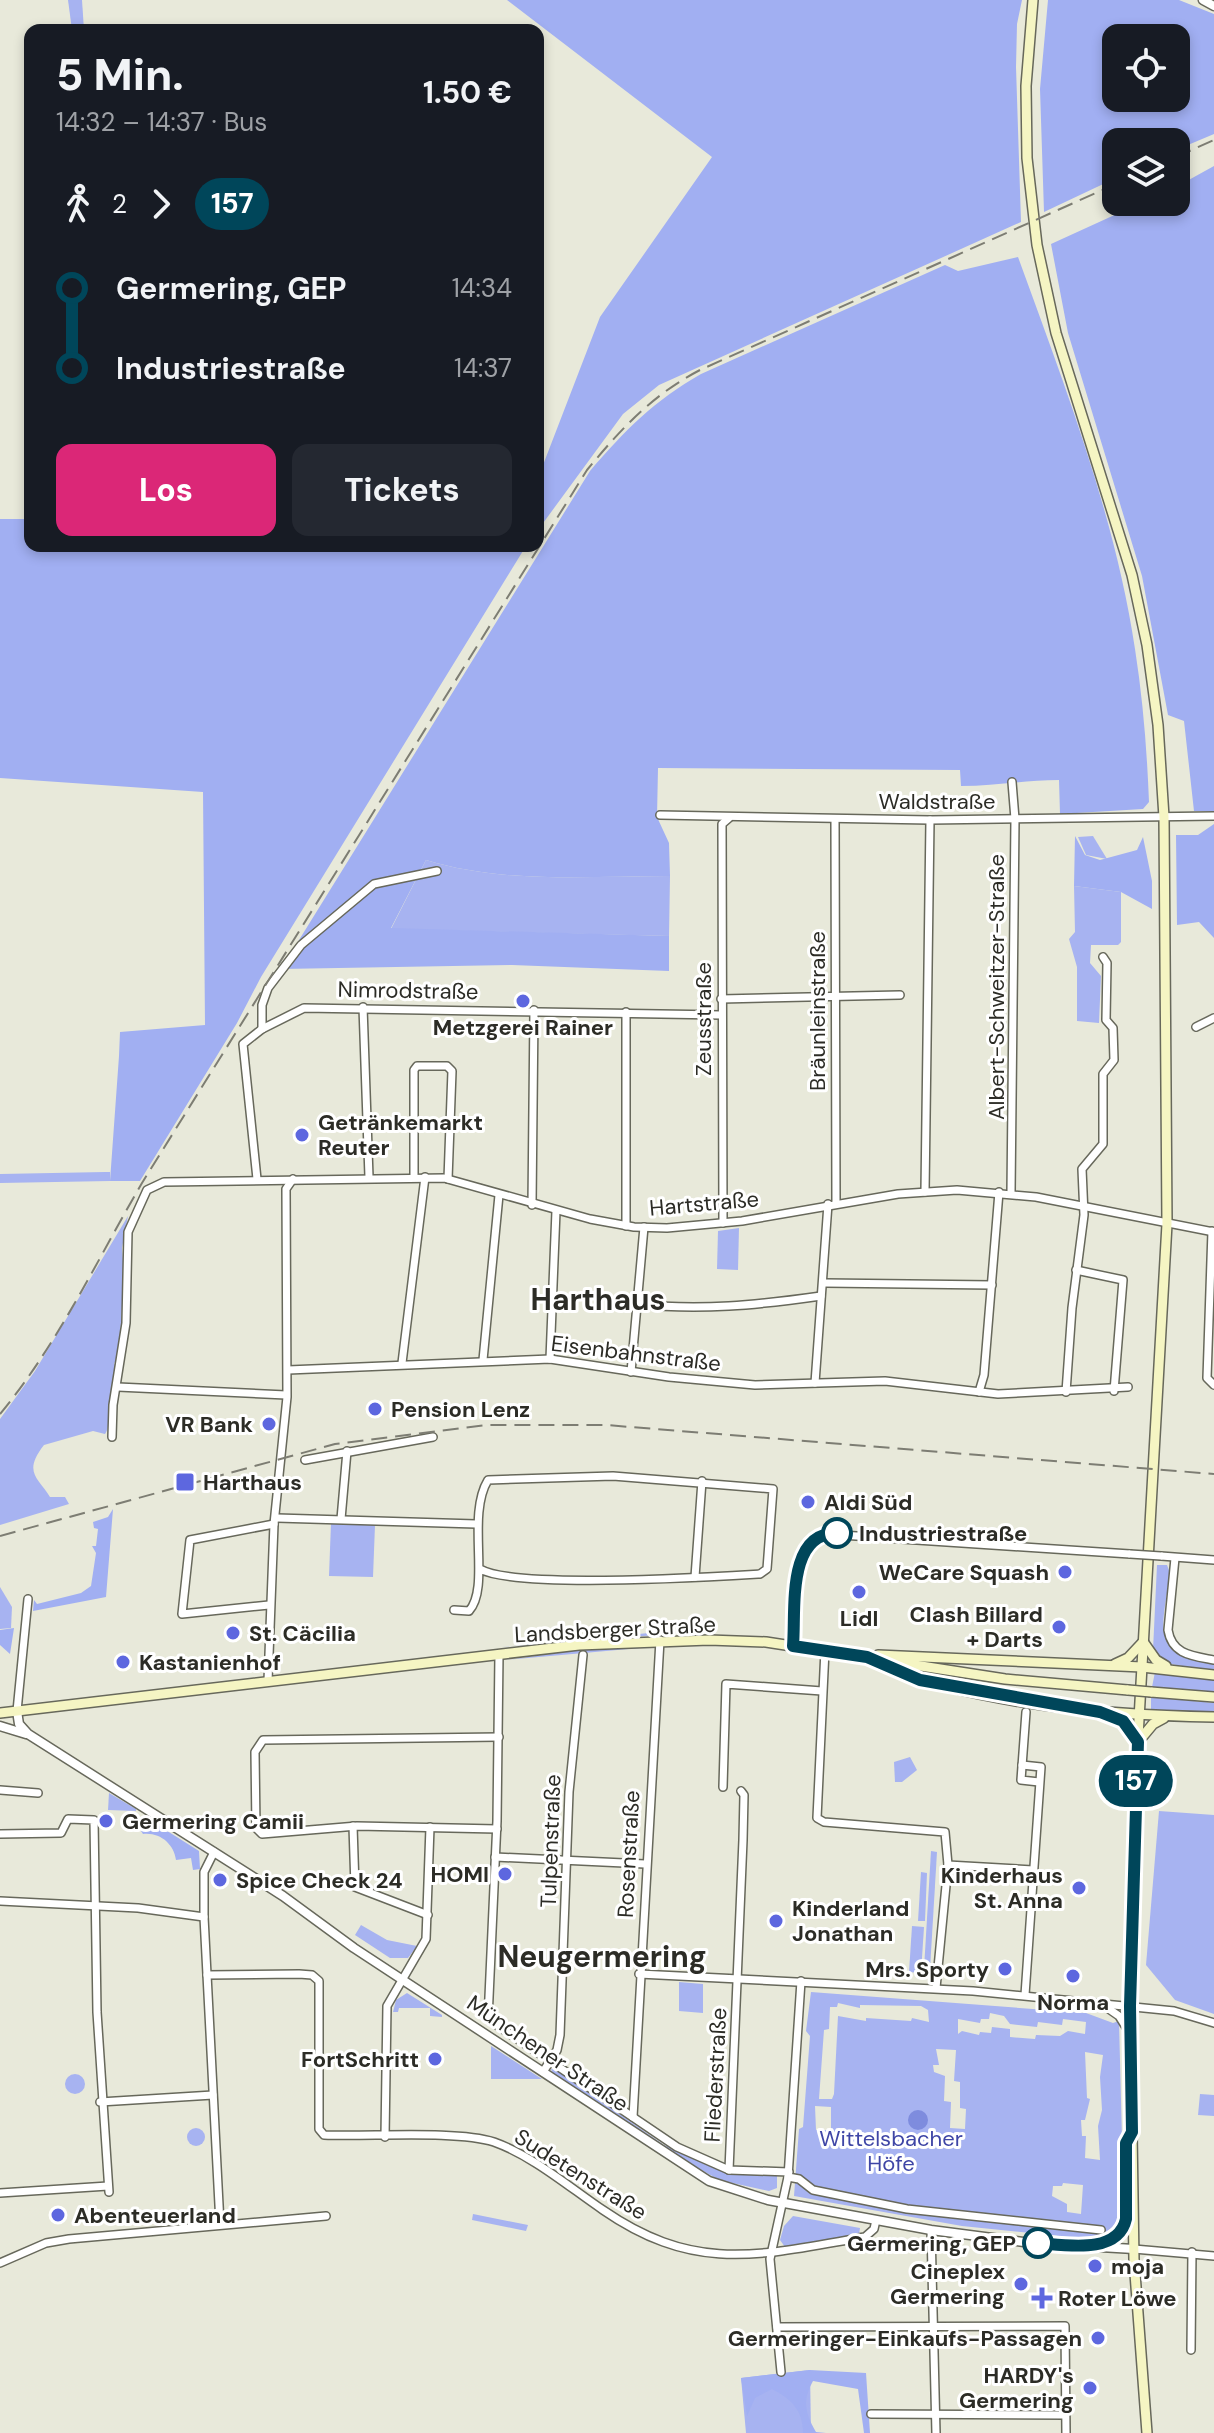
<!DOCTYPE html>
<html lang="de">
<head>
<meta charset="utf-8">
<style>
  :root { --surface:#171b24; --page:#242831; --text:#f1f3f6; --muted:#9ea1a6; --accent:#db2777 }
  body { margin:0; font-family:"DM Sans",sans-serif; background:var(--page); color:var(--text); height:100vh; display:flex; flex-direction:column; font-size:30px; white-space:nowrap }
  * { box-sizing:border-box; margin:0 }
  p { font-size:26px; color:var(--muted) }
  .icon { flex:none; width:44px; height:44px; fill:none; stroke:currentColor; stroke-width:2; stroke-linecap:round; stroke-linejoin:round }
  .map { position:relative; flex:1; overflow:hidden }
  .panel { position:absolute; left:24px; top:24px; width:520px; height:528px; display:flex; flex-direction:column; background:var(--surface); border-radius:16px; box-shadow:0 4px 12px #0003 }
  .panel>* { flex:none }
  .badge { padding:0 16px; border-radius:26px; font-size:28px; line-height:52px }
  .tools { position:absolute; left:1102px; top:24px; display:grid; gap:16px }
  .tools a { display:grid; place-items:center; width:88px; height:88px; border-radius:16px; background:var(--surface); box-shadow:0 4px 12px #0003; font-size:40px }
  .map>.badge { position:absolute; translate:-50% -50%; box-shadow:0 0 0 4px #fff }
  .legs { display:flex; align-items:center; gap:12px; height:88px; padding:0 32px; font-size:26px }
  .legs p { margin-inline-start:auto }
  .headline { display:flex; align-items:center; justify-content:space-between; height:136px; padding:0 32px }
  h1 { font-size:44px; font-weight:800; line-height:60px }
  .primary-button { display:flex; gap:16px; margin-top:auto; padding:16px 32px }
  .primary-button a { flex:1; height:92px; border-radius:16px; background:var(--accent); color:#fff; font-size:32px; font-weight:800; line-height:92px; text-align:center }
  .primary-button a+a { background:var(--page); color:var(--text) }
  ul { padding:0 32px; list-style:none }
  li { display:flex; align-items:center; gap:28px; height:80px; font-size:30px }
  li i { display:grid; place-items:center; width:12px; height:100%; margin:0 10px; background:currentColor }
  li i::after { content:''; width:20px; height:20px; margin:-10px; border:6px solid; border-radius:50%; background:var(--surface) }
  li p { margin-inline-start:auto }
  li:first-child i { background:linear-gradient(#0000 50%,currentColor 0) }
  li:last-child i { background:linear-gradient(currentColor 50%,#0000 0) }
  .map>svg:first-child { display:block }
  .green { fill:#a7b3f1; fill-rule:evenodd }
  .forest { fill:#a1aff2; fill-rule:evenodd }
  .water { fill:#7e8cde }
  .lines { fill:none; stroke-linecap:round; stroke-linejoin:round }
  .minor-casing { stroke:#67685b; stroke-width:10 }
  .tertiary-casing { stroke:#67685b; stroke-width:11 }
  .secondary-casing { stroke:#67685b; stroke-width:12 }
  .minor { stroke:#fff; stroke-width:7 }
  .tertiary { stroke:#fff; stroke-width:8 }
  .secondary { stroke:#f5f5c3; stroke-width:9 }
  .rail { stroke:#7d7d73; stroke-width:2; stroke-dasharray:16 8; stroke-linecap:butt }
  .minor-bridge-casing { stroke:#67685b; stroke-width:10; stroke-linecap:butt }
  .secondary-bridge-casing { stroke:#67685b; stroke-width:12; stroke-linecap:butt }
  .minor-bridge { stroke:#fff; stroke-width:7 }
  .secondary-bridge { stroke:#f5f5c3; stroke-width:9 }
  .line-1-casing { stroke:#fff; stroke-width:18 }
  .line-1 { stroke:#00465a; stroke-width:12 }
  .poi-dot { fill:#5d67df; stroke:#fff; stroke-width:3 }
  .stop-1-dot { fill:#fff; stroke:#00465a; stroke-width:4 }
  .labels { text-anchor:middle; stroke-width:6; stroke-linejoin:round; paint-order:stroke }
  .street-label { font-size:22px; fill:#2c2c26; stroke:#fff }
  .poi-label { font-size:22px; font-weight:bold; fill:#2c2c26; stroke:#fff; text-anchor:start }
  .stop-label { font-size:22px; font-weight:bold; fill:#2c2c26; stroke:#fff; text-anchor:start }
  .park-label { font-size:22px; fill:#3f46a6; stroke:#fff }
  .district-label { font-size:30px; font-weight:bold; fill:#2c2c26; stroke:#fff }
</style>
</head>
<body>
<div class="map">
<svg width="1214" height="2433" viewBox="0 0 1214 2433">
  <rect width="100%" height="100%" fill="#e8e9da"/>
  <g class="green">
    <polygon points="68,0 82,0 84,30 72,30"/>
    <polygon points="1093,836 1107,859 1086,855 1078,837"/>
    <path d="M426 860C504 884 589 876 670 876L669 936 391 929Z"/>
    <polygon points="1074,886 1121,892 1121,942 1118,945 1091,945 1090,963 1101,976 1099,1023 1077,1021 1077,967 1069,939 1075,932"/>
    <polygon points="105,1172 110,1172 110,1181 0,1183 0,1174"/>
    <path d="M128 1216 122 1248 124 1274 119 1353 114 1364 118 1366C114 1380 111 1428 105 1434L93 1431 44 1445C22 1473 39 1478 50 1497H65L69 1504 0 1525V1419L35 1371Z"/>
    <polygon points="739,1228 738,1270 717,1269 718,1231"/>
    <polygon points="331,1523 375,1525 373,1577 329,1576"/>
    <path d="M1157 1565H1167L1170 1573C1163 1628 1148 1652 1214 1664V1672L1166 1663 1153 1650Z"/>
    <polygon points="0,1587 12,1607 11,1628 0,1629"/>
    <polygon points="649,1633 657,1635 502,1647"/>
    <polygon points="651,1647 506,1660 587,1649"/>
    <polygon points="1155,1672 1214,1679 1214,1692 1152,1687"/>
    <polygon points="1151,1697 1214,1703 1214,1713 1151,1711"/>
    <polygon points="910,1757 917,1770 902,1782 895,1782 894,1762"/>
    <polygon points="109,1793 136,1809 136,1811 108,1810"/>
    <polygon points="1159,1811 1214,1815 1214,2014 1175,2000 1146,1965"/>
    <polygon points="931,1851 937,1852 930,1969 924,1969"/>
    <polygon points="921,1872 927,1873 925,1921 918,1921"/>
    <polygon points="361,1925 387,1940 417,1946 408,1958 390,1958 355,1935"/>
    <polygon points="912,1926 924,1927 921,1973 909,1972"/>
    <polygon points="679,1982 703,1984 703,2013 679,2011"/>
    <path d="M811 1992 1086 2013 1113 2023 1119 2021 1124 2219 1120 2228 1103 2238 1088 2239 962 2226 794 2196 799 2129 803 2127 810 2036 806 2031ZM838 2003 860 2008V2005L921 2006 928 2010 929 2022 912 2018 911 2021 866 2018V2021L838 2016 834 2094 832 2099H819L824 2030 829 2029 830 2007H837ZM990 2013 1004 2016 1010 2024 1037 2027 1038 2022 1062 2025 1063 2019 1086 2022 1085 2034 1068 2031 1060 2036 1036 2035 1035 2039 1010 2037V2029L992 2027 991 2033 980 2032 979 2035 962 2031 958 2034V2019L980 2023 981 2019H989ZM936 2049 956 2050 954 2081 960 2082V2108L966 2109 965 2129 950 2128 951 2102 944 2101 945 2076 934 2072 933 2065H939ZM1085 2052 1103 2055 1100 2077 1102 2110 1098 2126 1100 2160 1085 2158 1086 2136H1082L1081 2120H1085L1090 2099 1087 2098ZM815 2106 831 2107V2130H816ZM1063 2183 1083 2185 1081 2214 1067 2212V2204L1052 2196 1053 2186H1062Z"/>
    <polygon points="407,1993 442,2015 442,2017 430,2016 430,2008 399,2008 398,2012 393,2012 396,2000"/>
    <polygon points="491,2046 542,2079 491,2079"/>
    <polygon points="555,2069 664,2145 736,2173 777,2174 777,2188 769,2191 719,2180 658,2145 553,2074 551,2069"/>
    <circle cx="75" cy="2084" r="10"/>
    <polygon points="1200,2094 1214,2095 1214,2116 1198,2115"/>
    <circle cx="196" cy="2137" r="9"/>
    <polygon points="473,2214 528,2225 526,2231 472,2220"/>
    <polygon points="793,2216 860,2228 859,2234 785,2247 780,2240 784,2226"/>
    <polygon points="810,2370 811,2433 746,2433 741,2378"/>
  </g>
  <g class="forest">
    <polygon points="507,0 1022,0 1017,24 1016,67 1021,222 659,385 623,414 538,530 538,478 600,317 712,157"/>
    <path d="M1048 0H1179L1214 14V134L1176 150V142H1116V178L1044 212 1040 89ZM1116 38H1176V98H1116Z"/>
    <polygon points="1214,166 1214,811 1194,811 1184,721 1168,715 1142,576 1068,333 1051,244 1143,202 1176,202 1176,187"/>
    <path d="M1018 257C1064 384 1115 515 1135 649 1143 700 1147 751 1149 802L1143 809 1060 814 1059 780C1025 780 995 786 961 786L960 770 658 768 657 817 669 843 670 876C589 876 504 884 426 860L391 928 669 936V971L512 965 281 969 590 471C624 431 655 400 701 374L945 265 958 271Z"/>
    <polygon points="0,519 30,519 30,546 526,546 261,977 237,1023 140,1181 110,1181 119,1056 120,1032 205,1025 203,792 0,778"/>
    <polygon points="1214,824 1214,938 1199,922 1177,925 1176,835 1198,835"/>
    <polygon points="1075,836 1085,855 1100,860 1137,850 1143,837 1152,881 1152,909 1121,892 1074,886"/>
    <polygon points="113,1509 106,1597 33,1611 34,1600 37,1604 81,1593 91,1586 96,1553 92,1546 96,1546 98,1529 94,1528 93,1522 108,1517"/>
    <polygon points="14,1628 10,1654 0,1645 0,1630"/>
    <path d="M145 1817 199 1851 200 1869 193 1870 191 1858 176 1860C174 1844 160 1832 143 1834L139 1828Z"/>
    <path d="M810 2370 866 2373 870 2433H864L858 2389 813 2381C802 2401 805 2413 816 2432L826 2433H803C803 2410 791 2399 772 2389L755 2398 747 2416 741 2378Z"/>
  </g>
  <circle class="water" cx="918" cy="2120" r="10"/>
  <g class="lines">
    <g class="minor-casing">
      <g id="minor">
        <polyline points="660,815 930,820 1214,816"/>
        <polyline points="835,819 836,1203"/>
        <polyline points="721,999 900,995"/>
        <polyline points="363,1007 369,1177"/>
        <polyline points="1196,1027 1214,1018"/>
        <polyline points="262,1029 262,1005 268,988 301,945 374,884 437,871"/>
        <polyline points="414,1176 414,1070 417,1066 447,1066 452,1071 448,1179"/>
        <polyline points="257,1179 243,1044 262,1029 304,1008 721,1015"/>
        <polyline points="925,1192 930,820"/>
        <polyline points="1011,1193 1015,819 1012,782"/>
        <polyline points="532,1205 534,1010"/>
        <polyline points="723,1223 722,824 729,818"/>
        <polyline points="626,1226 626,1012"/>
        <polyline points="1212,1231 1207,1378 1214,1385"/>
        <polyline points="1076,1270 1123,1280 1114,1391"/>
        <polyline points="825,1283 992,1285"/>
        <path d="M636 1304C700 1311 758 1305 821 1296"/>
        <polyline points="550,1359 556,1211"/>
        <polyline points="483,1360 499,1195"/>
        <polyline points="402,1363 425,1177"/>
        <polyline points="288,1370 550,1359 669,1377 755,1385 885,1381 998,1394 1128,1387"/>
        <polyline points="631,1372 644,1227"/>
        <polyline points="815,1383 828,1204"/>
        <polyline points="118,1387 286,1395"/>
        <polyline points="979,1392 984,1375 999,1192"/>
        <polyline points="1066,1392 1072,1308 1084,1215 1082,1169 1103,1144 1103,1074 1114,1060 1113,1028 1106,1020 1107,963 1103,957"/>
        <polyline points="112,1437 113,1405 126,1323 128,1232 147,1190 164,1182 444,1178 590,1219 634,1227 667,1228 742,1221 898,1194 957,1190 1036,1197 1214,1232"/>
        <polyline points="305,1460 433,1437"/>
        <polyline points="277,1518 476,1524"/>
        <polyline points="341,1519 347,1451"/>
        <polyline points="1161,1556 1214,1560"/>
        <path d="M1175 1558 1168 1630C1172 1655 1193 1656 1214 1660"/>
        <polyline points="695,1577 702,1481"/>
        <polyline points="269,1605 182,1614 190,1540 274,1524"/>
        <path d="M454 1610 469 1611C491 1587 466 1516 488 1480L613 1476 773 1489 767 1569 760 1574C710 1577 515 1589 480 1569"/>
        <path d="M793 1646C796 1611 787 1549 826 1534L1130 1554"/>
        <polyline points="825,1650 817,1818 824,1822 945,1832 948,1865 936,1988"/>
        <polyline points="499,1654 497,1821 488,2019 677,2147 729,2170 789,2172"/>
        <polyline points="268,1681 274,1524 287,1397 286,1189 293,1179"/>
        <polyline points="17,1711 28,1599"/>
        <polyline points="1026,1712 1021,1780 1039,1782"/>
        <polyline points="1022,1765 1041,1767 1025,1995"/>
        <polyline points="723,1787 726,1684 822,1691"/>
        <polyline points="0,1790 38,1793"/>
        <polyline points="353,1826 355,1887 428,1915"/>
        <polyline points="497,1829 357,1826 262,1834 256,1828 255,1752 263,1740 499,1737"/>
        <polyline points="0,1834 61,1833 68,1819 94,1820 97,2012 109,2192"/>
        <polyline points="214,1852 204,1872 204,1917 220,2224"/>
        <polyline points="495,1857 645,1864"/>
        <polyline points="948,1865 1033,1870"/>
        <polyline points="0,1901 138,1908 204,1917"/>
        <polyline points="639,1974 973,1991 1174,2011 1214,2023"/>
        <path d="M207 1975 299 1974 312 1975 319 1981V2129L324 2135C368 2137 457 2130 494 2142 533 2156 569 2187 603 2210 696 2274 760 2255 865 2237L874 2229 876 2220"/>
        <polyline points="1106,2007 1119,2016 1129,2032"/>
        <polyline points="543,2072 557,2050 560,2035 569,1792 583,1655"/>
        <polyline points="100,2102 213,2095"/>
        <polyline points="633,2117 660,1640"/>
        <polyline points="385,2137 387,2006 426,1939 430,1827"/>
        <polyline points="729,2170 743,1840 744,1795 741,1791"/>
        <polyline points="788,2177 799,2179 813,2190 907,2209 1101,2230"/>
        <polyline points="0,2193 108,2186"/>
        <polyline points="931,2230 936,2433"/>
        <polyline points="1134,2249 1214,2256"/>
        <polyline points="0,2263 46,2243 69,2239 326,2216"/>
        <polyline points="777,2327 1065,2326 1066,2433"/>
        <polyline points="1191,2350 1192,2252"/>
        <polyline points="781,2372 770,2259 788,2177 801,1981"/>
        <polyline points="871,2414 1065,2415"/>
      </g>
    </g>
    <g class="tertiary-casing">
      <g id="tertiary">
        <polyline points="1203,0 1214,6"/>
        <polyline points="17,1711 19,1724 28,1734 283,1896 354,1948 709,2181 768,2200 931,2230 1031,2243 1134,2249"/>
        <polyline points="0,1726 26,1734"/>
      </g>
    </g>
    <g class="secondary-casing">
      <g id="secondary">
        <polyline points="1033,0 1026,86 1027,158 1037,245 1056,333 1132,575 1147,645 1158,725 1164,817 1167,1224 1135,1790 1130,2006 1134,2260 1147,2433"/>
        <polyline points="1144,1643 1156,1660 1166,1666"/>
        <polyline points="878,1655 1142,1667 1214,1675"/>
        <path d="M876 1663C978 1705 1105 1715 1214 1717"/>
        <polyline points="1115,1664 1128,1658 1143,1642"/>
        <polyline points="1151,1692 1214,1697"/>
        <polyline points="0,1713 579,1645 709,1640 766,1642 1005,1679 1128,1690"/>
        <polyline points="1111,1716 1126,1725 1138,1742"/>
        <polyline points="1138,1742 1153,1724 1164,1718"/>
        <path d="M1083 2247C1102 2242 1121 2241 1126 2219V2143L1132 2132"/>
      </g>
    </g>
    <use href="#minor" class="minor"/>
    <use href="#tertiary" class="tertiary"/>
    <use href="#secondary" class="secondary"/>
    <g class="rail">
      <polyline points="1176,157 1214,140"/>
      <path d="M0 1414C58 1344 97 1260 142 1183L587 470C621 429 652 395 700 370L1116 184"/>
      <polyline points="0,1536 335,1444 487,1425 606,1425 1214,1474"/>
    </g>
    <g class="minor-bridge-casing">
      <polyline id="minor-bridge" points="1130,1554 1161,1556"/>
    </g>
    <g class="secondary-bridge-casing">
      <polyline id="secondary-bridge" points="1128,1690 1151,1692"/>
    </g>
    <use href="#minor-bridge" class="minor-bridge"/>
    <use href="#secondary-bridge" class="secondary-bridge"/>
  </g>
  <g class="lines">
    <g class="line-1-casing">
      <path id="line-1" d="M837 1533C786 1533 796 1610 793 1646L867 1657 920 1680 1100 1712 1123 1721 1138 1742 1130 2006 1132 2132 1126 2143V2219C1118 2255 1066 2245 1038 2243"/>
    </g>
    <use href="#line-1" class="line-1"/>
  </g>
  <g class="poi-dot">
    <circle cx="523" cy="1001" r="8"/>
    <circle cx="302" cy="1135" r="8"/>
    <circle cx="375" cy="1409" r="8"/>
    <circle cx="269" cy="1424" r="8"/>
    <rect x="175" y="1472" width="20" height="20" rx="4"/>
    <circle cx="808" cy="1502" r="8"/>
    <circle cx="1065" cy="1572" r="8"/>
    <circle cx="859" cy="1592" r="8"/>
    <circle cx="1059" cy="1627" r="8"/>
    <circle cx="233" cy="1633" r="8"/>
    <circle cx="123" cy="1662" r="8"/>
    <circle cx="106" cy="1821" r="8"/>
    <circle cx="505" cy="1874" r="8"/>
    <circle cx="220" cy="1880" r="8"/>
    <circle cx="1079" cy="1888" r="8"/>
    <circle cx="776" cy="1921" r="8"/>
    <circle cx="1005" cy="1969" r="8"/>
    <circle cx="1073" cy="1976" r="8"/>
    <circle cx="435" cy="2059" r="8"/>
    <circle cx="58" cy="2215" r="8"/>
    <circle cx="1095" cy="2266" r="8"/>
    <circle cx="1021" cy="2284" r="8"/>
    <path d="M1038 2286h8v8h8v8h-8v8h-8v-8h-8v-8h8z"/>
    <circle cx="1098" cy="2338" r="8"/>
    <circle cx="1090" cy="2388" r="8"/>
  </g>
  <g class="stop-1-dot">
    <circle cx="837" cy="1533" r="14"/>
    <circle cx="1038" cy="2243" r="14"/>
  </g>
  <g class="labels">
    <g class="street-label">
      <text x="937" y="809">Waldstraße</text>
      <text transform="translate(996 987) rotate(-90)" y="8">Albert-Schweitzer-Straße</text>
      <text transform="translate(408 990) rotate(1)" y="8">Nimrodstraße</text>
      <text transform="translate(817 1011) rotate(-90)" y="8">Bräunleinstraße</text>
      <text transform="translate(703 1019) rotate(-90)" y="8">Zeusstraße</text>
      <text transform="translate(704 1203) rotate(-5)" y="8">Hartstraße</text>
      <text transform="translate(636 1353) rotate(7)" y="8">Eisenbahnstraße</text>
      <text transform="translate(615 1629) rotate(-3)" y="8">Landsberger Straße</text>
      <text transform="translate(550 1841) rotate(-88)" y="8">Tulpenstraße</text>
      <text transform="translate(628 1854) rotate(-87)" y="8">Rosenstraße</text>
      <text transform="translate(548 2053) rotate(34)" y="8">Münchener Straße</text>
      <text transform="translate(715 2075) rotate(-87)" y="8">Fliederstraße</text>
      <text transform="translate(581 2174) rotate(32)" y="8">Sudetenstraße</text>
    </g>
    <g class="poi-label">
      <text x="523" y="1035" text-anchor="middle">Metzgerei Rainer</text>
      <text x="318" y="1130">Getränkemarkt<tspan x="318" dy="25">Reuter</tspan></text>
      <text x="391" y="1417">Pension Lenz</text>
      <text x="253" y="1432" text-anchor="end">VR Bank</text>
      <text x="203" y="1490">Harthaus</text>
      <text x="824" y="1510">Aldi Süd</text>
      <text x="1049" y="1580" text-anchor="end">WeCare Squash</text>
      <text x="1043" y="1622" text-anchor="end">Clash Billard<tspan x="1043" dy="25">+ Darts</tspan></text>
      <text x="859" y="1626" text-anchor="middle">Lidl</text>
      <text x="249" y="1641">St. Cäcilia</text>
      <text x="139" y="1670">Kastanienhof</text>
      <text x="122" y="1829">Germering Camii</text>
      <text x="489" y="1882" text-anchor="end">HOMI</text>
      <text x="1063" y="1883" text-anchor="end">Kinderhaus<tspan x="1063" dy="25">St. Anna</tspan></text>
      <text x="236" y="1888">Spice Check 24</text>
      <text x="792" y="1916">Kinderland<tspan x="792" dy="25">Jonathan</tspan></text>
      <text x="989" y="1977" text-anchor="end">Mrs. Sporty</text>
      <text x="1073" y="2010" text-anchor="middle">Norma</text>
      <text x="419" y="2067" text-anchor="end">FortSchritt</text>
      <text x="74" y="2223">Abenteuerland</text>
      <text x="1111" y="2274">moja</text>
      <text x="1005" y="2279" text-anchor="end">Cineplex<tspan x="1005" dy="25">Germering</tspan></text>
      <text x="1058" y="2306">Roter Löwe</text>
      <text x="1082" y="2346" text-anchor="end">Germeringer-Einkaufs-Passagen</text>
      <text x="1074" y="2383" text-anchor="end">HARDY's<tspan x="1074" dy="25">Germering</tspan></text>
    </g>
    <g class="stop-label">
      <text x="859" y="1541">Industriestraße</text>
      <text x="1016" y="2251" text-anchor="end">Germering, GEP</text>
    </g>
    <g class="park-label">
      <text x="891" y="2146">Wittelsbacher<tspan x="891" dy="25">Höfe</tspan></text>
    </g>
    <g class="district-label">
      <text x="598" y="1310">Harthaus</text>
      <text x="602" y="1967">Neugermering</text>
    </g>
  </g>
</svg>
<div class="tools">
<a><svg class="icon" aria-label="locate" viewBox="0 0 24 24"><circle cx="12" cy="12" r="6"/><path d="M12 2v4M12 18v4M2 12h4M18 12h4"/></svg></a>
<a><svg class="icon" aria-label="layers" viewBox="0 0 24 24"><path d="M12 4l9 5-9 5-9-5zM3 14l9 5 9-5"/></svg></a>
</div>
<b class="badge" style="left:1136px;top:1781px;background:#00465a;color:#fff">157</b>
<section class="panel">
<div class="headline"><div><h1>5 Min.</h1><p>14:32 – 14:37 · Bus</p></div><b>1.50 €</b></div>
<div class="legs"><svg class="icon" aria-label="walk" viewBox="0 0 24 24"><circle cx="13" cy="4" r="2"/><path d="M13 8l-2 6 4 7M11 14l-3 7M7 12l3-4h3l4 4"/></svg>2<svg class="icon" aria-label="forward" viewBox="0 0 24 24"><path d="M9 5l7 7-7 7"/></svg><b class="badge" style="background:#00465a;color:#fff">157</b></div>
<ul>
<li><i style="color:#00465a"></i><b>Germering, GEP</b><p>14:34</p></li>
<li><i style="color:#00465a"></i><b>Industriestraße</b><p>14:37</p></li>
</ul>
<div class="primary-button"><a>Los</a><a>Tickets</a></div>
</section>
</div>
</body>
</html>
